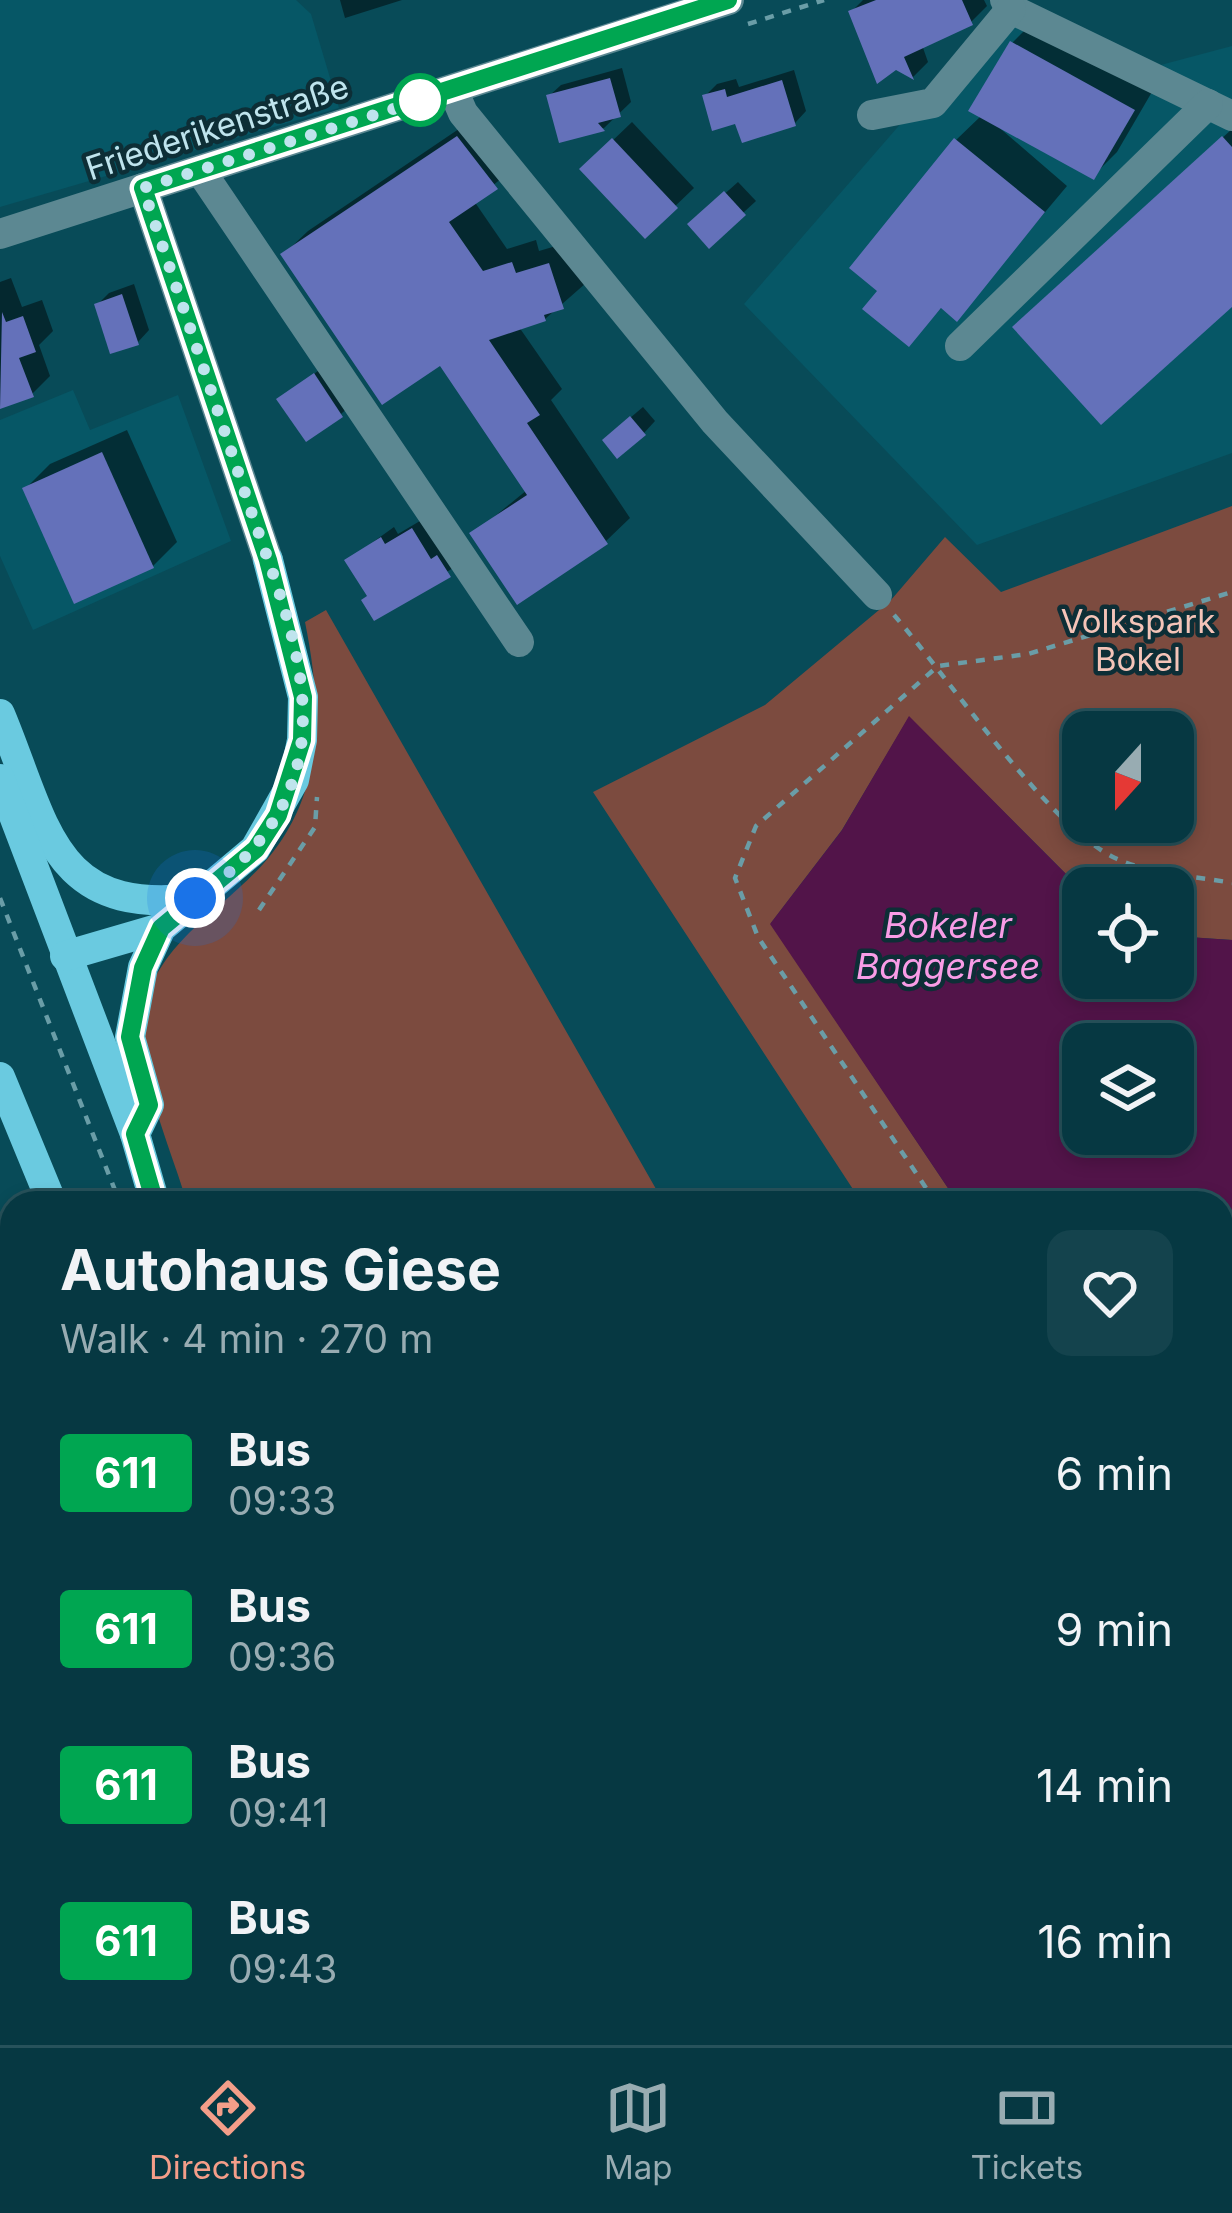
<!DOCTYPE html>
<html lang="en">
<head>
<meta charset="utf-8">
<style>
  :root { --surface:#063842; --page:#14434d; --text:#f1f3f6; --muted:#98acb2; --line:#27525b; --accent:#f49e89 }
  body { margin:0; font-family:Inter,sans-serif; background:var(--page); color:var(--text); height:100vh; display:flex; flex-direction:column; font-size:45px; white-space:nowrap }
  * { box-sizing:border-box; margin:0 }
  p { font-size:39px; color:var(--muted) }
  .icon { flex:none; width:66px; height:66px; fill:none; stroke:currentColor; stroke-width:2; stroke-linecap:round; stroke-linejoin:round }
  .map { position:relative; flex:1; overflow:hidden }
  .drawer { position:absolute; left:0px; top:1191px; width:1233px; height:855px; display:flex; flex-direction:column; background:var(--surface); border-radius:36px 36px 0 0; box-shadow:0 6px 18px #0003,0 0 0 3px var(--line) }
  .drawer>* { flex:none }
  .badge { padding:0 24px; border-radius:9px; font-size:42px; line-height:78px }
  .needle { width:78px; rotate:201deg }
  .fabs { position:absolute; left:1062px; top:711px; display:grid; gap:24px }
  .fabs a { display:grid; place-items:center; width:132px; height:132px; border-radius:24px; background:var(--surface); box-shadow:0 6px 18px #0003,0 0 0 3px var(--line); font-size:60px }
  .you { position:absolute; width:60px; height:60px; margin:-30px; border:9px solid #fff; border-radius:50%; background:#1a73e8; box-shadow:0 0 0 18px #1a73e833 }
  .map>.badge { position:absolute; translate:-50% -50%; box-shadow:0 0 0 6px #fff }
  .round { display:grid; place-items:center; flex:none; width:126px; height:126px; border-radius:24px; background:var(--page) }
  .overview { display:flex; align-items:center; justify-content:space-between; height:204px; padding:0 60px }
  h1 { font-size:57px; font-weight:700; line-height:90px }
  ul { padding:0; list-style:none }
  li { display:flex; align-items:center; gap:36px; height:156px; padding:0 60px }
  li div { flex:1 }
  li b { display:block; font-size:45px }
  li em { font-style:normal }
  li .badge { min-width:132px; font-weight:700; text-align:center }
  .tabs { display:flex; justify-content:space-around; align-items:center; height:168px; border-top:3px solid var(--line); background:var(--surface); font-size:33px; color:var(--muted) }
  .tabs a { display:grid; justify-items:center; gap:6px }
  .tabs .on { color:var(--accent) }
  .map>svg:first-child { display:block }
  .built { fill:#065766 }
  .green { fill:#7c4b3f; fill-rule:evenodd }
  .water { fill:#521449; fill-rule:evenodd }
  .shadow { fill:#0007 }
  .lines { fill:none; stroke-linecap:round; stroke-linejoin:round }
  .stream { stroke:#521449; stroke-width:8 }
  .building { fill:#6471ba }
  .path { stroke:#6a9da7; stroke-width:4.5; stroke-dasharray:9 9; stroke-linecap:butt }
  .minor { stroke:#5c8892; stroke-width:30 }
  .major { stroke:#6acae0; stroke-width:30 }
  .line-casing { stroke:#fff; stroke-width:27 }
  .line { stroke:#00a651; stroke-width:18 }
  .walk { stroke:#bfe4ed; stroke-width:12; stroke-dasharray:0 21.6 }
  .stop-dot { fill:#fff; stroke:#00a651; stroke-width:6 }
  .labels { text-anchor:middle; stroke-width:9; stroke-linejoin:round; paint-order:stroke }
  .street-label { font-size:33px; fill:#bfe4ed; stroke:#0d2e36 }
  .park-label { font-size:33px; fill:#f4c4b8; stroke:#0d2e36 }
  .water-label { font-size:36px; font-style:italic; fill:#f89ce6; stroke:#0d2e36 }
</style>
</head>
<body>
<div class="map">
<svg width="1232" height="2045" viewBox="0 0 1232 2045">
  <rect width="100%" height="100%" fill="#084b58"/>
  <g class="built">
    <polygon points="0,0 296,0 311,14 339,108 0,207"/>
    <polygon points="996,14 1127,74 1232,46 1232,453 977,545 744,304"/>
    <polygon points="73,390 90,430 178,395 231,541 33,630 0,556 0,420"/>
  </g>
  <g class="green">
    <path d="M1232 506V940L1173 936V888H1087L1072 880 909 717 842 830 771 923 958 1203H862L593 792 765 705 891 600 945 537 1001 592ZM1083 732H1173V822H1083Z"/>
    <path d="M326 610 664 1203H187C173 1155 142 1084 142 1035 142 950 214 919 264 863 326 793 322 707 305 622Z"/>
    <polygon points="96,2034 241,2034 241,2045 100,2045"/>
    <polygon points="603,2034 909,2034 915,2045 608,2045"/>
  </g>
  <path class="water" d="M909 716 1072 880 1087 888 1083 978H1173V936L1232 940V2045H915L909 2034H1221V1203H958L770 924 842 830ZM1083 1044H1173V1134H1083Z"/>
  <g class="shadow">
    <polygon points="340,0 402,0 345,18"/>
    <polygon points="863,0 984,0 987,6 971,22 922,45 928,62 913,77 895,67 852,11"/>
    <polygon points="1037,18 1156,85 1117,152 1093,176 988,118 1067,186 957,317 943,306 909,343 881,290 956,140 982,115 976,111 1013,42"/>
    <polygon points="622,68 631,102 604,128 561,139 549,96 561,85"/>
    <polygon points="794,70 806,111 795,123 737,120 705,96 717,84 736,79 739,87"/>
    <polygon points="481,114 520,163 474,201 507,249 536,240 539,251 573,241 586,283 545,319 519,327 562,389 551,400 630,518 606,541 518,600 473,534 527,490 441,362 284,254 308,231"/>
    <polygon points="632,122 694,188 645,235 583,169"/>
    <polygon points="1232,129 1232,303 1040,304"/>
    <polygon points="738,182 756,201 709,244 703,213"/>
    <polygon points="11,278 22,307 42,300 53,331 39,345 50,376 32,394 0,406 0,282"/>
    <polygon points="134,284 149,330 138,342 97,305 109,293"/>
    <polygon points="327,364 353,403 341,414 280,400"/>
    <polygon points="643,407 655,421 644,433 617,429"/>
    <polygon points="127,430 177,542 153,566 25,489 50,464"/>
    <polygon points="425,518 461,563 375,617 370,595 348,560 394,527 398,534"/>
    <polygon points="4,1744 12,1762 12,1837 0,1842 0,1745"/>
  </g>
  <g class="lines">
    <g class="stream">
      <polyline points="0,1253 12,1282"/>
      <polyline points="219,2034 219,2045"/>
    </g>
  </g>
  <g class="building">
    <polygon points="876,0 962,0 973,25 904,57 914,80 896,70 877,84 848,11"/>
    <polygon points="1010,41 1135,110 1094,180 968,111"/>
    <polygon points="610,78 621,117 598,123 605,131 559,143 546,95"/>
    <polygon points="782,80 796,126 742,143 735,124 712,131 702,95 725,89 727,97"/>
    <polygon points="457,136 498,189 449,222 483,271 512,262 516,273 549,263 564,309 544,315 546,321 489,340 540,415 527,423 608,544 517,605 469,533 527,495 440,366 382,405 280,254"/>
    <polygon points="1222,136 1232,147 1232,307 1101,425 1012,327"/>
    <polygon points="612,138 678,208 645,239 579,169"/>
    <polygon points="954,138 1045,212 957,322 941,308 909,347 862,309 877,291 849,268"/>
    <polygon points="724,191 746,215 709,249 687,224"/>
    <polygon points="122,294 139,345 110,354 94,304"/>
    <polygon points="2,312 6,322 23,316 36,352 19,358 34,397 0,409"/>
    <polygon points="314,373 343,417 306,442 276,399"/>
    <polygon points="630,416 646,435 617,459 602,440"/>
    <polygon points="102,452 154,568 74,604 22,488"/>
    <polygon points="412,528 431,559 437,555 451,577 374,621 361,600 367,596 344,560 381,537 385,544"/>
  </g>
  <g class="lines">
    <g class="path">
      <polyline points="748,24 824,0"/>
      <path d="M894 615C948 677 1048 826 1115 858 1148 874 1196 876 1232 883"/>
      <polyline points="0,898 120,1203"/>
      <polyline points="259,910 315,827 317,797"/>
      <polyline points="936,1203 758,937 735,878 756,826 938,666 1028,654 1232,592"/>
      <polyline points="250,2034 250,2045"/>
      <polyline points="846,2034 851,2045"/>
    </g>
    <g class="minor">
      <polyline points="1005,0 1011,9 1232,116"/>
      <polyline points="453,90 463,113 715,422 877,595"/>
      <polyline points="872,115 933,103 1011,9"/>
      <polyline points="200,170 519,642"/>
      <polyline points="143,188 268,560"/>
      <polyline points="0,234 729,0"/>
      <polyline points="960,346 1208,104"/>
    </g>
    <g class="major">
      <path d="M0 714C46 824 51 916 195 898"/>
      <polyline points="0,779 135,1134 155,1203"/>
      <polyline points="65,956 161,928"/>
      <polyline points="0,1077 52,1203"/>
      <polyline points="135,1134 149,1105 130,1037 143,967 161,928 255,849 294,780 302,740 303,697 268,560"/>
      <polyline points="291,2034 291,2045"/>
    </g>
  </g>
  <g class="lines">
    <g class="line-casing">
      <polyline id="line" points="155,1203 135,1134 149,1105 130,1037 143,968 161,928 256,849 278,815 302,740 303,697 268,560 143,188 728,0"/>
    </g>
    <use href="#line" class="line"/>
    <path class="walk" d="M195 898C252 861 296 807 302 737 309 656 272 575 247 499 213 396 178 292 143 188L428 98 420 100"/>
  </g>
  <circle class="stop-dot" cx="420" cy="100" r="24"/>
  <g class="labels">
    <g class="street-label">
      <text transform="translate(217 127) rotate(-18)" y="12">Friederikenstraße</text>
    </g>
    <g class="park-label">
      <text x="1138" y="633">Volkspark<tspan x="1138" dy="38">Bokel</tspan></text>
    </g>
    <g class="water-label">
      <text x="948" y="938">Bokeler<tspan x="948" dy="41">Baggersee</tspan></text>
    </g>
  </g>
</svg>
<div class="fabs">
<a><svg class="needle" viewBox="-14 -14 28 28"><path d="M0-13l5 13h-10z" fill="#e53935"/><path d="M0 13l5-13h-10z" fill="#98acb2"/></svg></a>
<a><svg class="icon" aria-label="locate" viewBox="0 0 24 24"><circle cx="12" cy="12" r="6"/><path d="M12 2v4M12 18v4M2 12h4M18 12h4"/></svg></a>
<a><svg class="icon" aria-label="layers" viewBox="0 0 24 24"><path d="M12 4l9 5-9 5-9-5zM3 14l9 5 9-5"/></svg></a>
</div>
<div class="you" style="left:195px;top:898px"></div>
<section class="drawer">
<div class="overview"><div><h1>Autohaus Giese</h1><p>Walk · 4 min · 270 m</p></div><a class="round"><svg class="icon" aria-label="heart" viewBox="0 0 24 24"><path d="M12 20l-8-8c-3-5 5-10 8-4 3-6 11-1 8 4z"/></svg></a></div>
<ul>
<li><span class="badge" style="background:#00a651;color:#fff">611</span><div><b>Bus</b><p>09:33</p></div><em>6 min</em></li>
<li><span class="badge" style="background:#00a651;color:#fff">611</span><div><b>Bus</b><p>09:36</p></div><em>9 min</em></li>
<li><span class="badge" style="background:#00a651;color:#fff">611</span><div><b>Bus</b><p>09:41</p></div><em>14 min</em></li>
<li><span class="badge" style="background:#00a651;color:#fff">611</span><div><b>Bus</b><p>09:43</p></div><em>16 min</em></li>
</ul>
</section>
</div>
<nav class="tabs">
<a class="on"><svg class="icon" aria-label="directions" viewBox="0 0 24 24"><path d="M12 3l9 9-9 9-9-9zM9 14v-3h6M13 9l2 2-2 2"/></svg>Directions</a>
<a><svg class="icon" aria-label="map" viewBox="0 0 24 24"><path d="M3 6l6-2 6 2 6-2v14l-6 2-6-2-6 2zM9 4v14M15 6v14"/></svg>Map</a>
<a><svg class="icon" aria-label="tickets" viewBox="0 0 24 24"><path d="M3 7h18v10H3zM15 7v10"/></svg>Tickets</a>
</nav>
</body>
</html>
